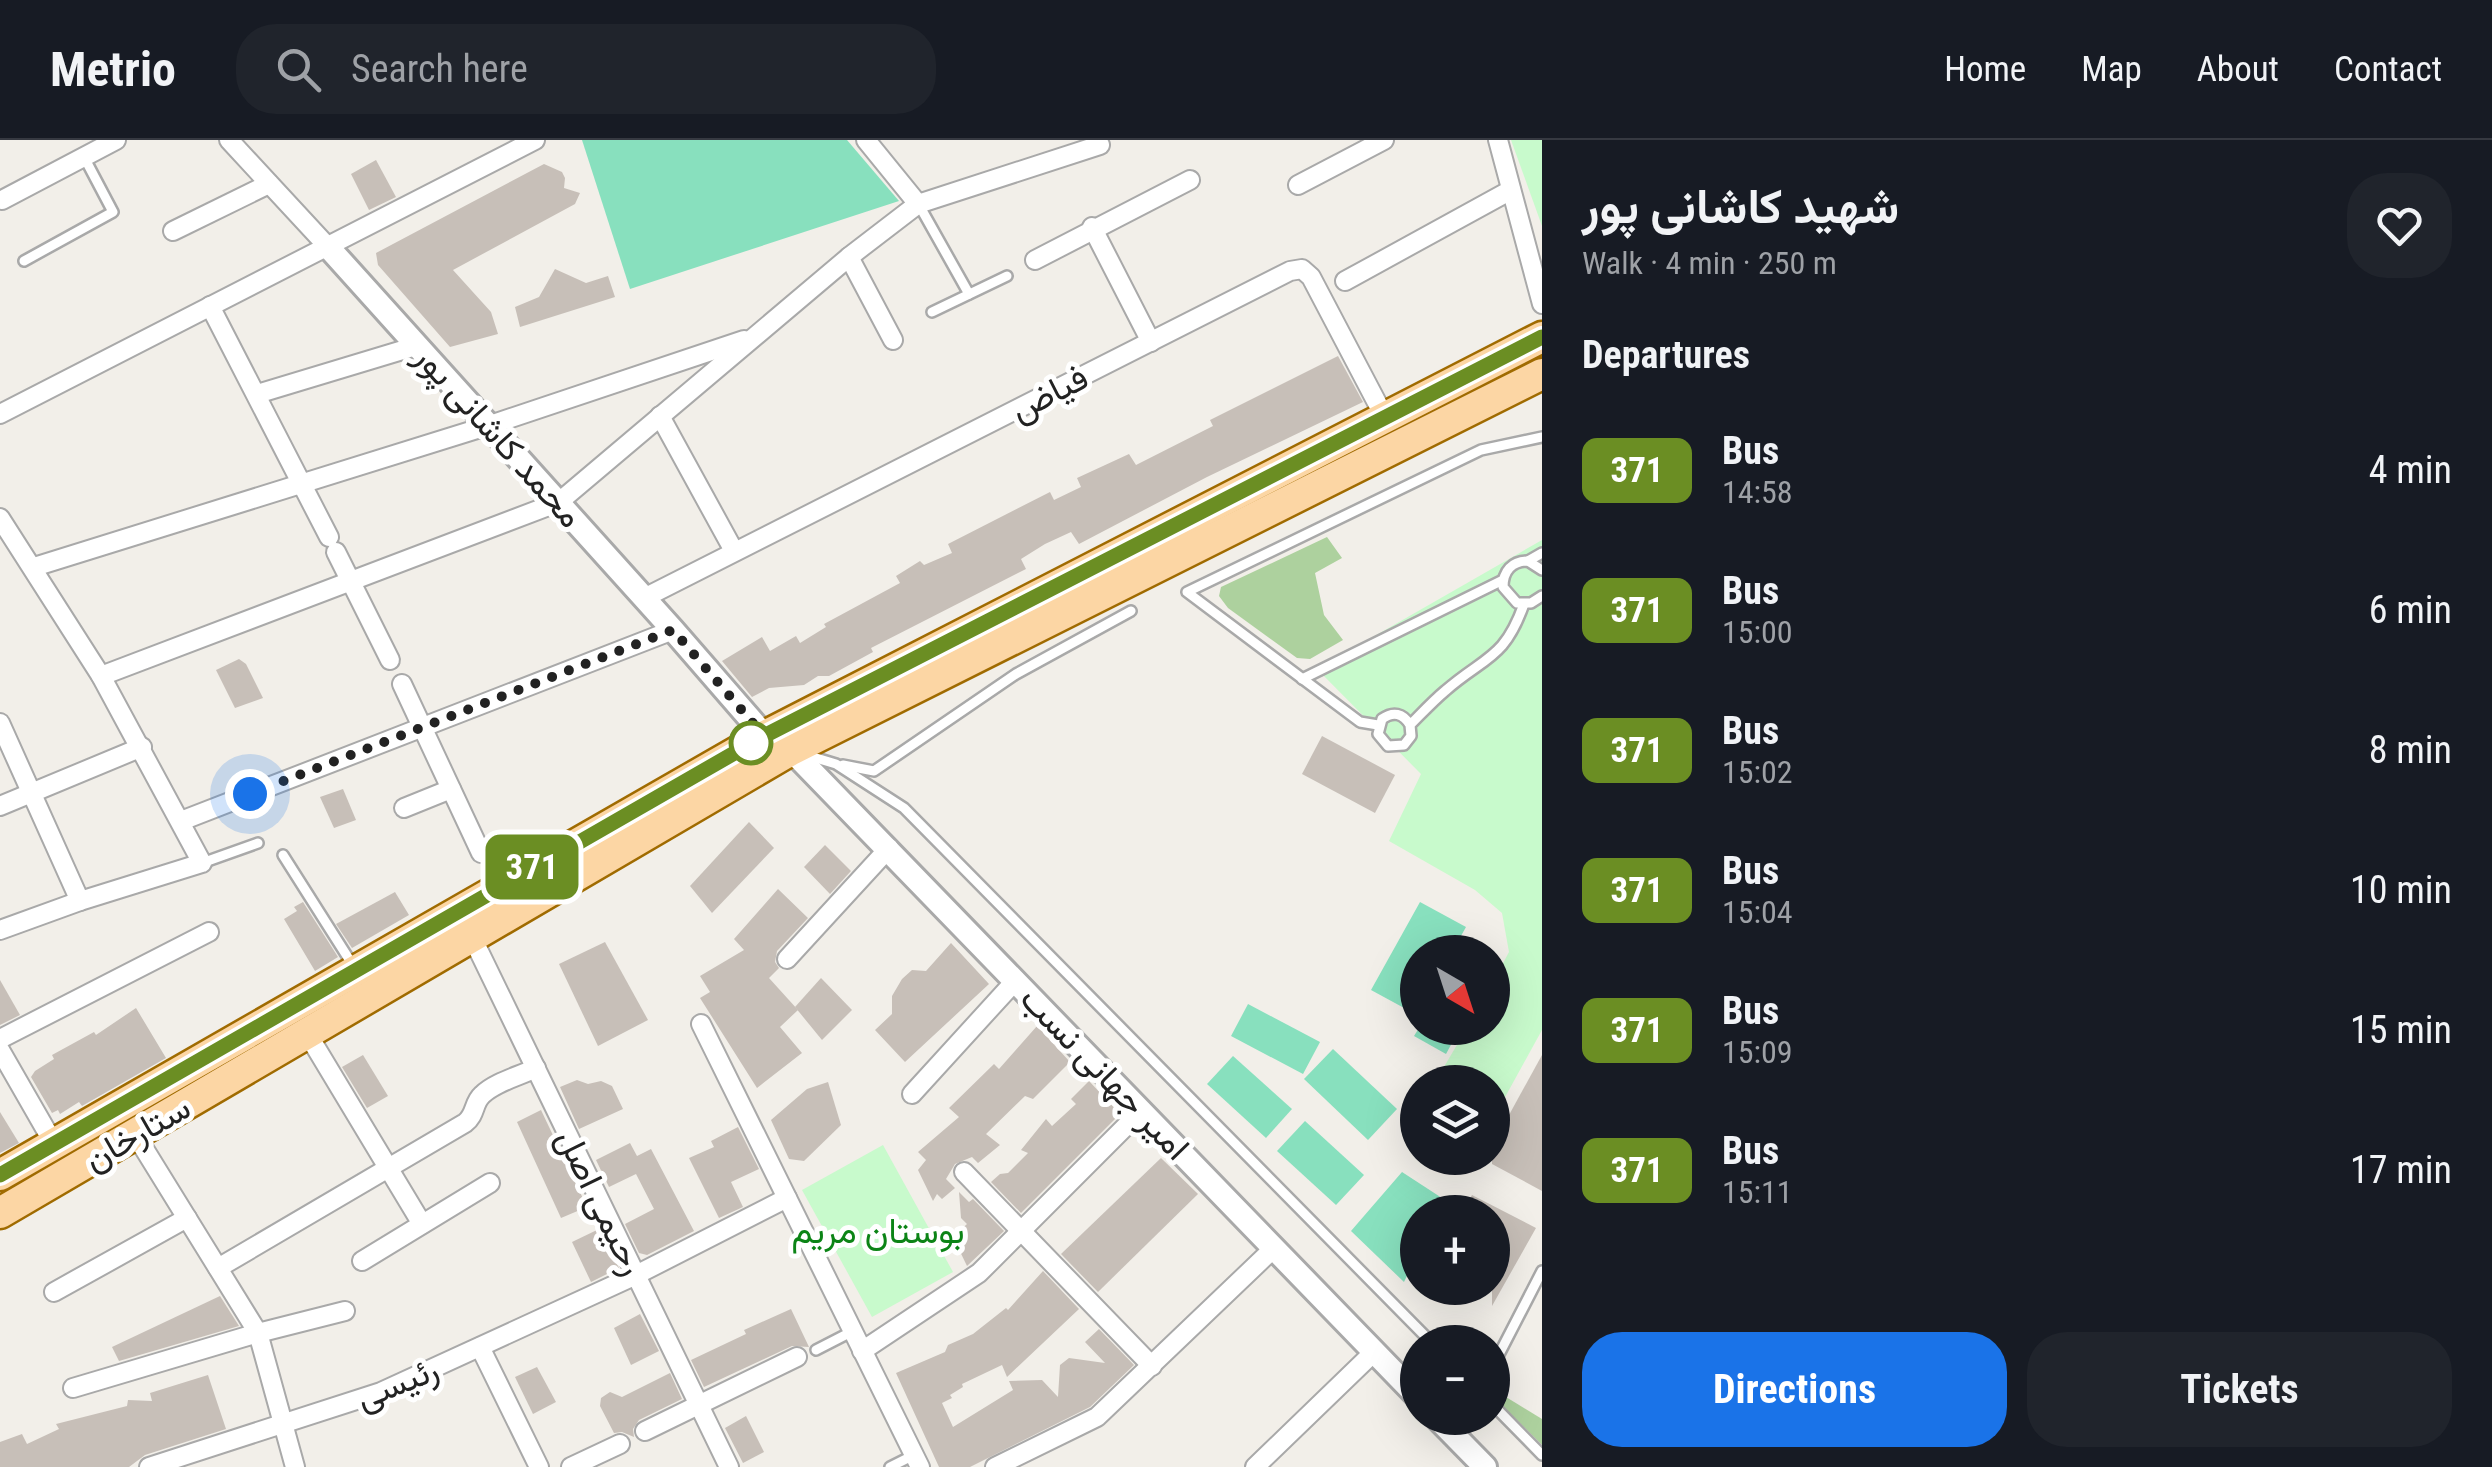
<!DOCTYPE html>
<html lang="en">
<head>
<meta charset="utf-8">
<style>
  :root { --surface:#171b24; --page:#20242c; --text:#f1f3f6; --muted:#9ea1a6; --line:#363941; --accent:#1a73e8 }
  body { margin:0; font-family:"Roboto Condensed",Vazirmatn,sans-serif; background:var(--page); color:var(--text); height:100vh; display:flex; flex-direction:column; font-size:38px; white-space:nowrap }
  * { box-sizing:border-box; margin:0 }
  p { font-size:32px; color:var(--muted) }
  .icon { flex:none; width:55px; height:55px; fill:none; stroke:currentColor; stroke-width:2; stroke-linecap:round; stroke-linejoin:round }
  .map { position:relative; flex:1; overflow:hidden }
  .details { display:flex; flex-direction:column; background:var(--surface); width:950px }
  .details>* { flex:none }
  .badge { padding:0 20px; border-radius:15px; font-size:35px; line-height:65px }
  .needle { width:65px; rotate:141deg }
  .fabs { position:absolute; left:1400px; top:795px; display:grid; gap:20px }
  .fabs a { display:grid; place-items:center; width:110px; height:110px; border-radius:50%; background:var(--surface); box-shadow:0 10px 40px #0002; font-size:50px }
  .you { position:absolute; width:50px; height:50px; margin:-25px; border:8px solid #fff; border-radius:50%; background:#1a73e8; box-shadow:0 0 0 15px #1a73e833 }
  .map>.badge { position:absolute; translate:-50% -50%; box-shadow:0 0 0 5px #fff }
  h2 { padding:0 40px; font-size:38px; line-height:90px }
  .round { display:grid; place-items:center; flex:none; width:105px; height:105px; border-radius:40px; background:var(--page) }
  .head { display:flex; align-items:center; justify-content:space-between; height:170px; padding:0 40px }
  h1 { font-size:48px; font-weight:700; line-height:75px }
  .primary-button { display:flex; gap:20px; margin-top:auto; padding:20px 40px }
  .primary-button a { flex:1; height:115px; border-radius:40px; background:var(--accent); color:#fff; font-size:40px; font-weight:700; line-height:115px; text-align:center }
  .primary-button a+a { background:var(--page); color:var(--text) }
  ul { padding:0; list-style:none }
  li { display:flex; align-items:center; gap:30px; height:140px; padding:0 40px }
  li div { flex:1 }
  li b { display:block; font-size:38px }
  li em { font-style:normal }
  li .badge { min-width:110px; font-weight:700; text-align:center }
  header { display:flex; align-items:center; gap:60px; box-sizing:border-box; height:140px; padding:0 50px; background:var(--surface); border-bottom:2px solid var(--line) }
  header strong { font-size:48px }
  nav { display:flex; gap:55px; margin-inline-start:auto; font-size:35px }
  .search { width:700px; height:90px; background:var(--page); display:flex; align-items:center; gap:25px; box-sizing:border-box; padding:0 35px; border-radius:40px; color:var(--muted); font-size:38px }
  main { display:flex; flex:1; min-height:0 }
  .map>svg:first-child { display:block }
  .forest { fill:#add19e }
  .park { fill:#c8facc }
  .pitch { fill:#88e0be }
  .building { fill:#c7bfb8 }
  .lines { fill:none; stroke-linecap:round; stroke-linejoin:round }
  .service-casing { stroke:#a9a9a9; stroke-width:14 }
  .minor-casing { stroke:#a9a9a9; stroke-width:22 }
  .tertiary-casing { stroke:#a9a9a9; stroke-width:28 }
  .primary-casing { stroke:#a06b00; stroke-width:35 }
  .service { stroke:#fff; stroke-width:9 }
  .minor { stroke:#fff; stroke-width:18 }
  .tertiary { stroke:#fff; stroke-width:22 }
  .primary { stroke:#fcd6a4; stroke-width:30 }
  .line-casing { stroke:#fff; stroke-width:22 }
  .line { stroke:#6b8e23; stroke-width:15 }
  .walk { stroke:#222; stroke-width:10; stroke-dasharray:0 18 }
  .stop-dot { fill:#fff; stroke:#6b8e23; stroke-width:5 }
  .labels { text-anchor:middle; stroke-width:10; stroke-linejoin:round; paint-order:stroke }
  .street-label { font-size:35px; fill:#222; stroke:#fff }
  .park-label { font-size:35px; fill:#0c8416; stroke:#fff }
</style>
</head>
<body>
<header>
<strong>Metrio</strong>
<div class="search"><svg class="icon" aria-label="search" viewBox="0 0 24 24"><circle cx="10" cy="10" r="6"/><path d="M15 15l6 6"/></svg>Search here</div>
<nav><a>Home</a><a>Map</a><a>About</a><a>Contact</a></nav>
</header>
<main>
<div class="map">
<svg width="1542" height="1327" viewBox="0 0 1542 1327">
  <rect width="100%" height="100%" fill="#f2efe9"/>
  <g class="forest">
    <polygon points="1327,397 1342,418 1315,433 1324,475 1343,500 1310,519 1297,518 1228,468 1219,456 1221,447"/>
    <polygon points="1506,1257 1542,1279 1542,1305 1501,1264"/>
  </g>
  <g class="park">
    <polygon points="1511,0 1542,0 1542,86"/>
    <polygon points="1542,400 1542,890 1493,979 1492,942 1435,942 1467,888 1492,888 1493,842 1509,812 1502,773 1475,750 1389,701 1421,634 1317,529"/>
    <polygon points="883,1005 953,1132 872,1177 802,1050"/>
  </g>
  <g class="pitch">
    <polygon points="582,0 847,0 899,61 630,149"/>
    <polygon points="1420,762 1466,787 1452,812 1418,812 1417,875 1371,850"/>
    <polygon points="1248,864 1320,902 1303,934 1231,896"/>
    <polygon points="1419,888 1460,888 1446,914 1414,896"/>
    <polygon points="1333,909 1397,969 1368,1000 1304,939"/>
    <polygon points="1233,916 1292,969 1266,998 1207,944"/>
    <polygon points="1305,981 1364,1035 1336,1065 1277,1011"/>
    <polygon points="1402,1032 1445,1060 1439,1072 1418,1072 1417,1115 1404,1142 1351,1091"/>
  </g>
  <g class="building">
    <polygon points="376,20 396,57 369,70 351,34"/>
    <polygon points="544,24 562,32 565,38 564,48 580,53 575,64 453,130 491,172 498,194 450,207 378,125 376,113"/>
    <polygon points="555,129 586,143 608,136 615,157 520,187 515,167 539,157"/>
    <polygon points="1338,216 1363,262 1207,337 1079,404 1071,392 1045,404 1021,419 1026,429 871,508 873,512 829,536 818,536 804,545 769,548 752,557 722,521 762,497 770,511 796,496 800,503 826,487 824,484 900,443 896,436 920,421 924,425 952,413 948,404 1050,352 1054,360 1081,347 1077,338 1129,314 1136,325 1213,286 1210,280"/>
    <polygon points="239,519 246,524 263,558 235,568 216,530"/>
    <polygon points="1322,596 1395,635 1375,673 1302,634"/>
    <polygon points="343,649 356,680 334,688 320,657"/>
    <polygon points="749,682 774,708 712,773 690,746"/>
    <polygon points="825,705 851,731 830,754 804,727"/>
    <polygon points="778,749 808,778 777,811 775,822 779,828 769,838 798,870 780,887 802,913 757,948 700,858 710,852 700,836 744,810 734,799"/>
    <polygon points="395,752 409,775 352,808 336,784"/>
    <polygon points="303,762 338,817 315,831 284,779 297,771 294,767"/>
    <polygon points="605,802 648,880 598,906 559,824"/>
    <polygon points="951,803 989,844 905,922 875,890 892,874 892,856 902,839 912,830 926,831"/>
    <polygon points="821,838 852,870 822,900 795,867"/>
    <polygon points="0,840 20,875 0,885"/>
    <polygon points="136,868 166,918 82,966 79,962 60,974 58,970 52,973 31,937 35,931 54,919 52,915 94,892 96,895"/>
    <polygon points="1037,886 1070,922 1033,959 1025,956 986,994 1000,1005 978,1023 972,1017 955,1024 946,1039 955,1048 942,1059 937,1054 933,1061 918,1030 926,1020 918,1012 959,977 949,968 994,924 999,929"/>
    <polygon points="363,915 388,956 367,968 342,927"/>
    <polygon points="1542,915 1542,1051 1492,1024 1492,1006"/>
    <polygon points="577,940 588,944 601,941 612,946 623,969 579,989 560,947"/>
    <polygon points="1089,941 1120,974 1021,1073 991,1042 1000,1034 1008,1033 1028,1013 1021,1010 1046,979 1052,986 1076,964 1071,959"/>
    <polygon points="828,942 841,985 804,1021 789,1019 771,980 807,949"/>
    <polygon points="541,970 587,1067 561,1078 517,982"/>
    <polygon points="0,972 19,1003 0,1013"/>
    <polygon points="738,987 759,1029 731,1042 743,1067 719,1078 689,1018 714,1007 711,1001"/>
    <polygon points="630,1003 637,1016 651,1009 694,1091 647,1115 639,1113 625,1084 654,1069 636,1034 609,1047 596,1020"/>
    <polygon points="1161,1018 1198,1054 1098,1152 1061,1114"/>
    <polygon points="959,1052 969,1062 973,1059 1004,1091 967,1126 953,1097 967,1084 961,1078"/>
    <polygon points="1472,1055 1536,1088 1492,1166 1492,1072 1462,1072"/>
    <polygon points="599,1089 619,1128 591,1142 572,1102"/>
    <polygon points="1043,1131 1079,1169 1007,1237 1002,1225 962,1244 963,1247 950,1255 952,1258 942,1263 953,1287 1013,1250 1009,1241 1042,1240 1058,1257 1060,1225 1069,1218 1105,1223 1085,1202 1099,1189 1134,1225 1090,1267 970,1327 939,1327 896,1233 945,1212 948,1205 973,1194 1006,1168 1008,1170"/>
    <polygon points="220,1156 239,1186 119,1221 112,1207"/>
    <polygon points="791,1169 809,1207 792,1206 704,1247 691,1220 746,1194 744,1190"/>
    <polygon points="640,1174 659,1211 631,1225 614,1188"/>
    <polygon points="537,1227 556,1262 533,1274 515,1237"/>
    <polygon points="670,1233 682,1259 639,1280 633,1289 634,1297 622,1292 614,1293 600,1266 601,1258 610,1252 622,1257"/>
    <polygon points="208,1235 226,1289 145,1315 129,1327 0,1327 0,1302 22,1294 27,1304 59,1289 56,1284 127,1266 128,1260 152,1261 150,1253"/>
    <polygon points="746,1276 764,1312 743,1323 725,1288"/>
  </g>
  <g class="lines">
    <g class="service-casing">
      <g id="service">
        <polyline points="919,65 969,154"/>
        <polyline points="24,121 113,72 84,17"/>
        <polyline points="932,172 1007,136"/>
        <polyline points="1528,421 1542,413"/>
        <path d="M1542 430 1528 421C1512 421 1503 431 1503 447L1517 463H1531L1542 456"/>
        <polyline points="1302,539 1503,440"/>
        <polyline points="1378,585 1360,582 1187,452 1481,310 1542,297"/>
        <path d="M1410 585C1403 573 1393 571 1382 579L1378 594 1388 606 1404 605 1411 596 1410 585C1422 573 1433 561 1445 551 1485 516 1504 520 1524 464"/>
        <polyline points="803,614 836,624 904,668 1431,1202"/>
        <polyline points="843,625 874,631 1016,534 1131,471"/>
        <polyline points="283,715 354,827"/>
        <polyline points="202,723 258,703"/>
        <polyline points="816,1210 853,1191"/>
        <polyline points="1493,1226 1542,1131"/>
        <polyline points="1492,1264 1542,1315"/>
        <polyline points="890,1327 914,1315"/>
      </g>
    </g>
    <g class="minor-casing">
      <g id="minor">
        <polyline points="229,0 329,108"/>
        <polyline points="866,0 918,64"/>
        <polyline points="1498,0 1542,164"/>
        <polyline points="1298,45 1384,0"/>
        <polyline points="2,60 116,0"/>
        <polyline points="1092,87 1151,202"/>
        <polyline points="173,91 269,44"/>
        <polyline points="849,117 893,200"/>
        <polyline points="1035,120 1190,40"/>
        <polyline points="1345,141 1511,50"/>
        <polyline points="210,166 329,397"/>
        <polyline points="257,254 416,206"/>
        <polyline points="0,274 535,0"/>
        <polyline points="660,276 734,411"/>
        <polyline points="0,378 101,536 202,723 80,761 0,790"/>
        <polyline points="336,412 390,520"/>
        <polyline points="34,427 490,285 744,200"/>
        <polyline points="644,458 1290,131 1302,129 1311,137 1385,278"/>
        <polyline points="101,536 559,362 849,117 918,64 1100,5"/>
        <polyline points="402,544 481,713"/>
        <polyline points="0,583 80,761"/>
        <polyline points="0,666 142,607"/>
        <polyline points="404,668 451,649"/>
        <polyline points="181,681 673,490"/>
        <polyline points="472,797 729,1327"/>
        <polyline points="787,819 889,708"/>
        <polyline points="701,884 920,1327"/>
        <polyline points="307,893 422,1084"/>
        <polyline points="0,899 209,792"/>
        <polyline points="0,910 54,1004"/>
        <polyline points="912,954 1016,840"/>
        <polyline points="135,994 258,1193 295,1327"/>
        <polyline points="964,1032 1152,1226"/>
        <polyline points="362,1121 490,1043"/>
        <path d="M218 1128 465 983C476 975 473 963 482 955 495 942 520 936 536 928"/>
        <polyline points="54,1152 187,1078"/>
        <polyline points="480,1207 539,1327"/>
        <polyline points="862,1211 979,1133 1142,970"/>
        <polyline points="73,1248 258,1193 345,1171"/>
        <polyline points="645,1291 797,1217"/>
        <polyline points="149,1327 381,1252 636,1135 787,1058"/>
        <polyline points="571,1327 620,1304"/>
        <polyline points="995,1327 1097,1277 1274,1108"/>
        <polyline points="1255,1327 1374,1212"/>
      </g>
    </g>
    <g class="tertiary-casing">
      <g id="tertiary">
        <polyline points="329,108 673,490 765,596"/>
        <polyline points="791,610 1418,1257"/>
        <polyline points="1437,1278 1485,1327"/>
      </g>
    </g>
    <g class="primary-casing">
      <g id="primary">
        <polyline points="0,1035 765,596 1542,197"/>
        <polyline points="0,1073 791,610 1542,234"/>
      </g>
    </g>
    <use href="#service" class="service"/>
    <use href="#minor" class="minor"/>
    <use href="#tertiary" class="tertiary"/>
    <use href="#primary" class="primary"/>
  </g>
  <g class="lines">
    <g class="line-casing">
      <polyline id="line" points="0,1035 764,596 1542,197"/>
    </g>
    <use href="#line" class="line"/>
    <polyline class="walk" points="250,654 673,490 764,596 751,603"/>
  </g>
  <circle class="stop-dot" cx="751" cy="603" r="20"/>
  <g class="labels">
    <g class="street-label">
      <text transform="translate(1049 253) rotate(-27)" y="12">فیاض</text>
      <text transform="translate(499 296) rotate(48)" y="12">محمد کاشانی پور</text>
      <text transform="translate(1105 933) rotate(46)" y="12">امیر جهانی نسب</text>
      <text transform="translate(137 993) rotate(-30)" y="12">ستارخان</text>
      <text transform="translate(601 1062) rotate(64)" y="12">رحیمی اصل</text>
      <text transform="translate(397 1243) rotate(-22)" y="12">رئیسی</text>
    </g>
    <g class="park-label">
      <text x="878" y="1103">بوستان مریم</text>
    </g>
  </g>
</svg>
<div class="fabs">
<a><svg class="needle" viewBox="-14 -14 28 28"><path d="M0-13l5 13h-10z" fill="#e53935"/><path d="M0 13l5-13h-10z" fill="#9ea1a6"/></svg></a>
<a><svg class="icon" aria-label="layers" viewBox="0 0 24 24"><path d="M12 4l9 5-9 5-9-5zM3 14l9 5 9-5"/></svg></a>
<a>+</a>
<a>−</a>
</div>
<div class="you" style="left:250px;top:654px"></div>
<b class="badge" style="left:532px;top:727px;background:#6b8e23;color:#fff">371</b>
</div>
<section class="details">
<div class="head"><div><h1>شهید کاشانی پور</h1><p>Walk · 4 min · 250 m</p></div><a class="round"><svg class="icon" aria-label="heart" viewBox="0 0 24 24"><path d="M12 20l-8-8c-3-5 5-10 8-4 3-6 11-1 8 4z"/></svg></a></div>
<h2>Departures</h2>
<ul>
<li><span class="badge" style="background:#6b8e23;color:#fff">371</span><div><b>Bus</b><p>14:58</p></div><em>4 min</em></li>
<li><span class="badge" style="background:#6b8e23;color:#fff">371</span><div><b>Bus</b><p>15:00</p></div><em>6 min</em></li>
<li><span class="badge" style="background:#6b8e23;color:#fff">371</span><div><b>Bus</b><p>15:02</p></div><em>8 min</em></li>
<li><span class="badge" style="background:#6b8e23;color:#fff">371</span><div><b>Bus</b><p>15:04</p></div><em>10 min</em></li>
<li><span class="badge" style="background:#6b8e23;color:#fff">371</span><div><b>Bus</b><p>15:09</p></div><em>15 min</em></li>
<li><span class="badge" style="background:#6b8e23;color:#fff">371</span><div><b>Bus</b><p>15:11</p></div><em>17 min</em></li>
</ul>
<div class="primary-button"><a>Directions</a><a>Tickets</a></div>
</section>
</main>
</body>
</html>
